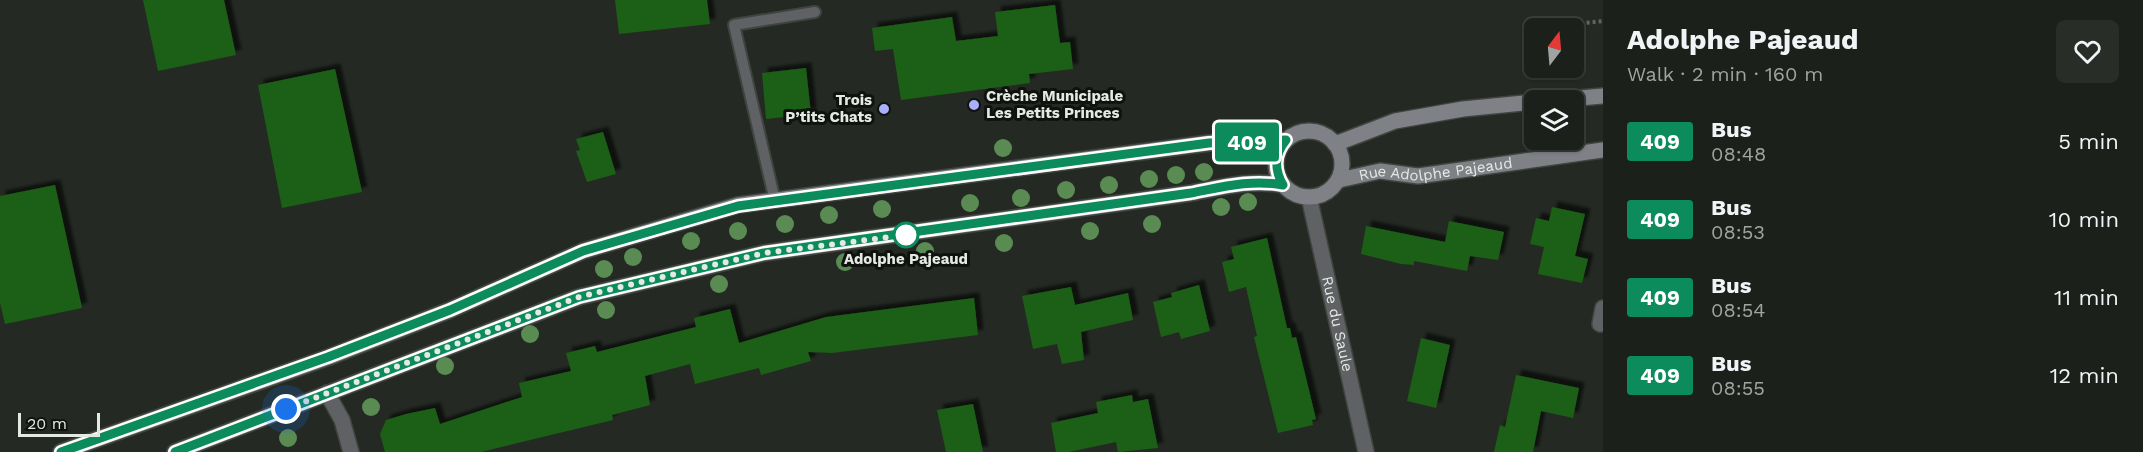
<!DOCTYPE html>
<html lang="en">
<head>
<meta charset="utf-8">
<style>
  :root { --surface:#1b201a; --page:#282d27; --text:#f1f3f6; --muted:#a0a3a2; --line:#393e39 }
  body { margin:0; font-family:"Work Sans",sans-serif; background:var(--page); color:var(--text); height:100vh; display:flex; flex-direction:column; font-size:22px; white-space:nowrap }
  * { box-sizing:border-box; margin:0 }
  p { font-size:20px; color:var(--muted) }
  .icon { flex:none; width:33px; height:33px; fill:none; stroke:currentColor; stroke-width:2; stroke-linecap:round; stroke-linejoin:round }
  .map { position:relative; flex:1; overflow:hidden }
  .details { display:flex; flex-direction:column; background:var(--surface); width:540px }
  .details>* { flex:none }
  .badge { padding:0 12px; border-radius:4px; font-size:21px; line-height:39px }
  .needle { width:39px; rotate:16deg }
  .tools { position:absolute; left:1524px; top:18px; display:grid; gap:12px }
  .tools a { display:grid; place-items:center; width:60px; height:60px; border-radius:9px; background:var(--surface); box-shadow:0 2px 4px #0004,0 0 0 2px var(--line); font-size:30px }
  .scale { position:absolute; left:18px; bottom:15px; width:82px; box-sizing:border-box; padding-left:6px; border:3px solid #e5e9e4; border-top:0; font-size:16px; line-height:21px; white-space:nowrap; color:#e5e9e4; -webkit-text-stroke:4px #0f120e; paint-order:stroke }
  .you { position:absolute; width:30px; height:30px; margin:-15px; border:4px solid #fff; border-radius:50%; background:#1a73e8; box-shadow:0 0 0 9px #1a73e833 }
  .map>.badge { position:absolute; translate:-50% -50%; box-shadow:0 0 0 3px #fff }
  .round { display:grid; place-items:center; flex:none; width:63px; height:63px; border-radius:9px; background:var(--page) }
  .head { display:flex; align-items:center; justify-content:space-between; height:102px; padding:0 24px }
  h1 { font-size:28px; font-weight:700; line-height:45px }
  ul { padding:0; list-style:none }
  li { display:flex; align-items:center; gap:18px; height:78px; padding:0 24px }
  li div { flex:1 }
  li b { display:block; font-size:22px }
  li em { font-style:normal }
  li .badge { min-width:66px; font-weight:700; text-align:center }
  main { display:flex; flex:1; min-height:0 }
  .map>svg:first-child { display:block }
  .building { fill:#1c5f16; filter:url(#shadow) }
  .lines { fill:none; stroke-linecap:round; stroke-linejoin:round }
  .lane-casing { stroke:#3f453e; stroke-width:14 }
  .street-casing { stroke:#3f453e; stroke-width:18 }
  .secondary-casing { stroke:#3f453e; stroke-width:18 }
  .path { stroke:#60665f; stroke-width:4; stroke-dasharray:3 3; stroke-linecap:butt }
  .lane { stroke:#606165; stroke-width:10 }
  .street { stroke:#606165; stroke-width:15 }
  .secondary { stroke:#7f8187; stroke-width:15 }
  .tree { fill:#598b53 }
  .line-casing { stroke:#fff; stroke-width:14 }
  .line { stroke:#0c8c5d; stroke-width:9 }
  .walk { stroke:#e5e9e4; stroke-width:6; stroke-dasharray:0 10.8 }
  .poi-dot { fill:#a8b0fc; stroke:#0f120e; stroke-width:2 }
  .stop-dot { fill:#fff; stroke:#0c8c5d; stroke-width:3 }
  .labels { text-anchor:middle; stroke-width:6; stroke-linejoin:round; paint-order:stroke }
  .poi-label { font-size:15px; font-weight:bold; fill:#e5e9e4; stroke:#0f120e; text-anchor:start }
  .street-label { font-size:15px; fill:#e5e9e4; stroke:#0f120e }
  .stop-label { font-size:15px; font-weight:bold; fill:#e5e9e4; stroke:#0f120e }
</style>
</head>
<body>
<main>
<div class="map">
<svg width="1603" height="452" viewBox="0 0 1603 452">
  <defs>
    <filter id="shadow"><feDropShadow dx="5.5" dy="-5.5" stdDeviation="1.5" flood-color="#0009"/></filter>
  </defs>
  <rect width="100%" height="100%" fill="#242a23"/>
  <g class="building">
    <polygon points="143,0 224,0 236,55 158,71"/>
    <polygon points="615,0 707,0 710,24 619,34"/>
    <polygon points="1055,5 1060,43 1070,42 1073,69 1029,74 1030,83 901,100 893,49 875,51 872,28 952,17 956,41 998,36 995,12"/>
    <polygon points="806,68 811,114 766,119 762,73"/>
    <polygon points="335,69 362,192 282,208 258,85"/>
    <polygon points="603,132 616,174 587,182 576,151 580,150 576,139"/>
    <polygon points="55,185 82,308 5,324 0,303 0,196"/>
    <polygon points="1552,207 1585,214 1575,256 1588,259 1582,283 1538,274 1544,247 1530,244 1536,218 1549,221"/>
    <polygon points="1449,221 1504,232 1498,260 1470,256 1467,271 1414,261 1414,265 1401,264 1361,254 1366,226 1445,242"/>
    <polygon points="1267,238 1287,328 1290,328 1292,338 1296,337 1316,419 1312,420 1313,425 1278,433 1254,337 1257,336 1246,287 1229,292 1222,262 1234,259 1231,247"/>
    <polygon points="1199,285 1210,331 1181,339 1179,332 1161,337 1153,302 1172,297 1171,293"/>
    <polygon points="1071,287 1075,305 1128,293 1133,320 1081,332 1084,360 1062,364 1057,344 1033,349 1022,296"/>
    <polygon points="974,298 978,335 832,353 808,352 811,361 761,375 759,368 695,384 690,364 645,376 650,405 612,415 613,420 481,452 385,452 380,434 386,420 406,414 435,408 440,424 522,397 519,383 571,371 566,353 595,346 597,352 696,327 694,318 730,309 739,343 826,317"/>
    <polygon points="1421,338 1450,345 1436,408 1407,401"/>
    <polygon points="1516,375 1579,388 1573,418 1541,411 1533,452 1494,452 1500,425 1505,427"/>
    <polygon points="1132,395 1133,402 1148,399 1158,448 1118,452 1116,442 1069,452 1056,452 1051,423 1098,413 1096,402"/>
    <polygon points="973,404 983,452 946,452 937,410"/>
  </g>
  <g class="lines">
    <g class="lane-casing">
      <polyline id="lane" points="775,201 734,25 815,12"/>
    </g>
    <g class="street-casing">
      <g id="street">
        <path id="s1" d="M1309 197 1366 452"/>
        <polyline points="1600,324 1603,308"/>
        <polyline points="327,393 342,420 351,452"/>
      </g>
    </g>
    <g class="secondary-casing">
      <g id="secondary">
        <polyline points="1556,100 1603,96"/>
        <circle cx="1309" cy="164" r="33"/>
        <polyline points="1335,144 1395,121 1463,109 1534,102"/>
        <path id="s2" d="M1339 180 1380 171 1418 176 1603 150"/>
        <polyline points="61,452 329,357 450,310 583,251 738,205 1209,143 1286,140"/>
        <path d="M175 452 579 297 764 253 1191 193C1222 187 1251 179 1283 185"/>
      </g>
    </g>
    <polyline class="path" points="1564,28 1567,25 1603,21"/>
    <use href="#lane" class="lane"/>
    <use href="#street" class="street"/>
    <use href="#secondary" class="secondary"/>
  </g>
  <g class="tree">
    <circle cx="1003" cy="148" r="9"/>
    <circle cx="1204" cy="172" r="9"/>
    <circle cx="1176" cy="175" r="9"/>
    <circle cx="1149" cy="179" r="9"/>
    <circle cx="1109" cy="185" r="9"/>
    <circle cx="1066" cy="190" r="9"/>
    <circle cx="1021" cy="198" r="9"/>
    <circle cx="1248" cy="202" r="9"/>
    <circle cx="970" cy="203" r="9"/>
    <circle cx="1221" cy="207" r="9"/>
    <circle cx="882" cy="209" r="9"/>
    <circle cx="829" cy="215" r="9"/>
    <circle cx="785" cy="224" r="9"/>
    <circle cx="1152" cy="224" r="9"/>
    <circle cx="738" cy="231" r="9"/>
    <circle cx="1090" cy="231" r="9"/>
    <circle cx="691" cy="241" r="9"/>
    <circle cx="1004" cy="243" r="9"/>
    <circle cx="925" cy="251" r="9"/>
    <circle cx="633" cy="257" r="9"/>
    <circle cx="845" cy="262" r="9"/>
    <circle cx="604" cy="269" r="9"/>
    <circle cx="719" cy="284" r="9"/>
    <circle cx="606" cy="310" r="9"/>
    <circle cx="530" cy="334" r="9"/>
    <circle cx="445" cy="366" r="9"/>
    <circle cx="371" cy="407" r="9"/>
    <circle cx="288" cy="438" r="9"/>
  </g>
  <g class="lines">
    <g class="line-casing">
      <path id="line" d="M61 452 328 357 450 310 583 251 738 206 1209 143 1286 140C1274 155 1274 169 1283 185 1251 179 1222 187 1191 193L764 253 579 297 175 452"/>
    </g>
    <use href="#line" class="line"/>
    <polyline class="walk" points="286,409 579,297 764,253 906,235"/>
  </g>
  <g class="poi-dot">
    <circle cx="974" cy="105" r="6"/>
    <circle cx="884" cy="109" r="6"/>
  </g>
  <circle class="stop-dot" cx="906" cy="235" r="12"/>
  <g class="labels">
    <g class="poi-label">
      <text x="986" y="101">Crèche Municipale<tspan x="986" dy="17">Les Petits Princes</tspan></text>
      <text x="872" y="105" text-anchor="end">Trois<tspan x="872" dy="17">P’tits Chats</tspan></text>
    </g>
    <g class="street-label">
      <text dy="5" stroke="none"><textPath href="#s2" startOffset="98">Rue Adolphe Pajeaud</textPath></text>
      <text dy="5" stroke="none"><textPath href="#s1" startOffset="130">Rue du Saule</textPath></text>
    </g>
    <g class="stop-label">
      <text x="906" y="264">Adolphe Pajeaud</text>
    </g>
  </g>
</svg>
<div class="tools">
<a><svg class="needle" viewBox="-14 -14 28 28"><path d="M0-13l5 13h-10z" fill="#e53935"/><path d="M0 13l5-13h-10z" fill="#a0a3a2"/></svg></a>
<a><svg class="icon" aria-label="layers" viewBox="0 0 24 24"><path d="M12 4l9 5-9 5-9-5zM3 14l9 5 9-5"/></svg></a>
</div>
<div class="scale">20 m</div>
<div class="you" style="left:286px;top:409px"></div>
<b class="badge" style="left:1247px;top:142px;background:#0c8c5d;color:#fff">409</b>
</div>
<section class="details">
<div class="head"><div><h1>Adolphe Pajeaud</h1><p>Walk · 2 min · 160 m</p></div><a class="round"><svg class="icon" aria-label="heart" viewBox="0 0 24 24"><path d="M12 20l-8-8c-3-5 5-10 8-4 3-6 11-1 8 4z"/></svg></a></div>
<ul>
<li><span class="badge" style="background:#0c8c5d;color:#fff">409</span><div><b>Bus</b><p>08:48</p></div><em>5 min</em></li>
<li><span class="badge" style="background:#0c8c5d;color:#fff">409</span><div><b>Bus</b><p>08:53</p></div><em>10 min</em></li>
<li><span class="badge" style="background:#0c8c5d;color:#fff">409</span><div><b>Bus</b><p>08:54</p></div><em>11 min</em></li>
<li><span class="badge" style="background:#0c8c5d;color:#fff">409</span><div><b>Bus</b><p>08:55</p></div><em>12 min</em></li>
</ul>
</section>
</main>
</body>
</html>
